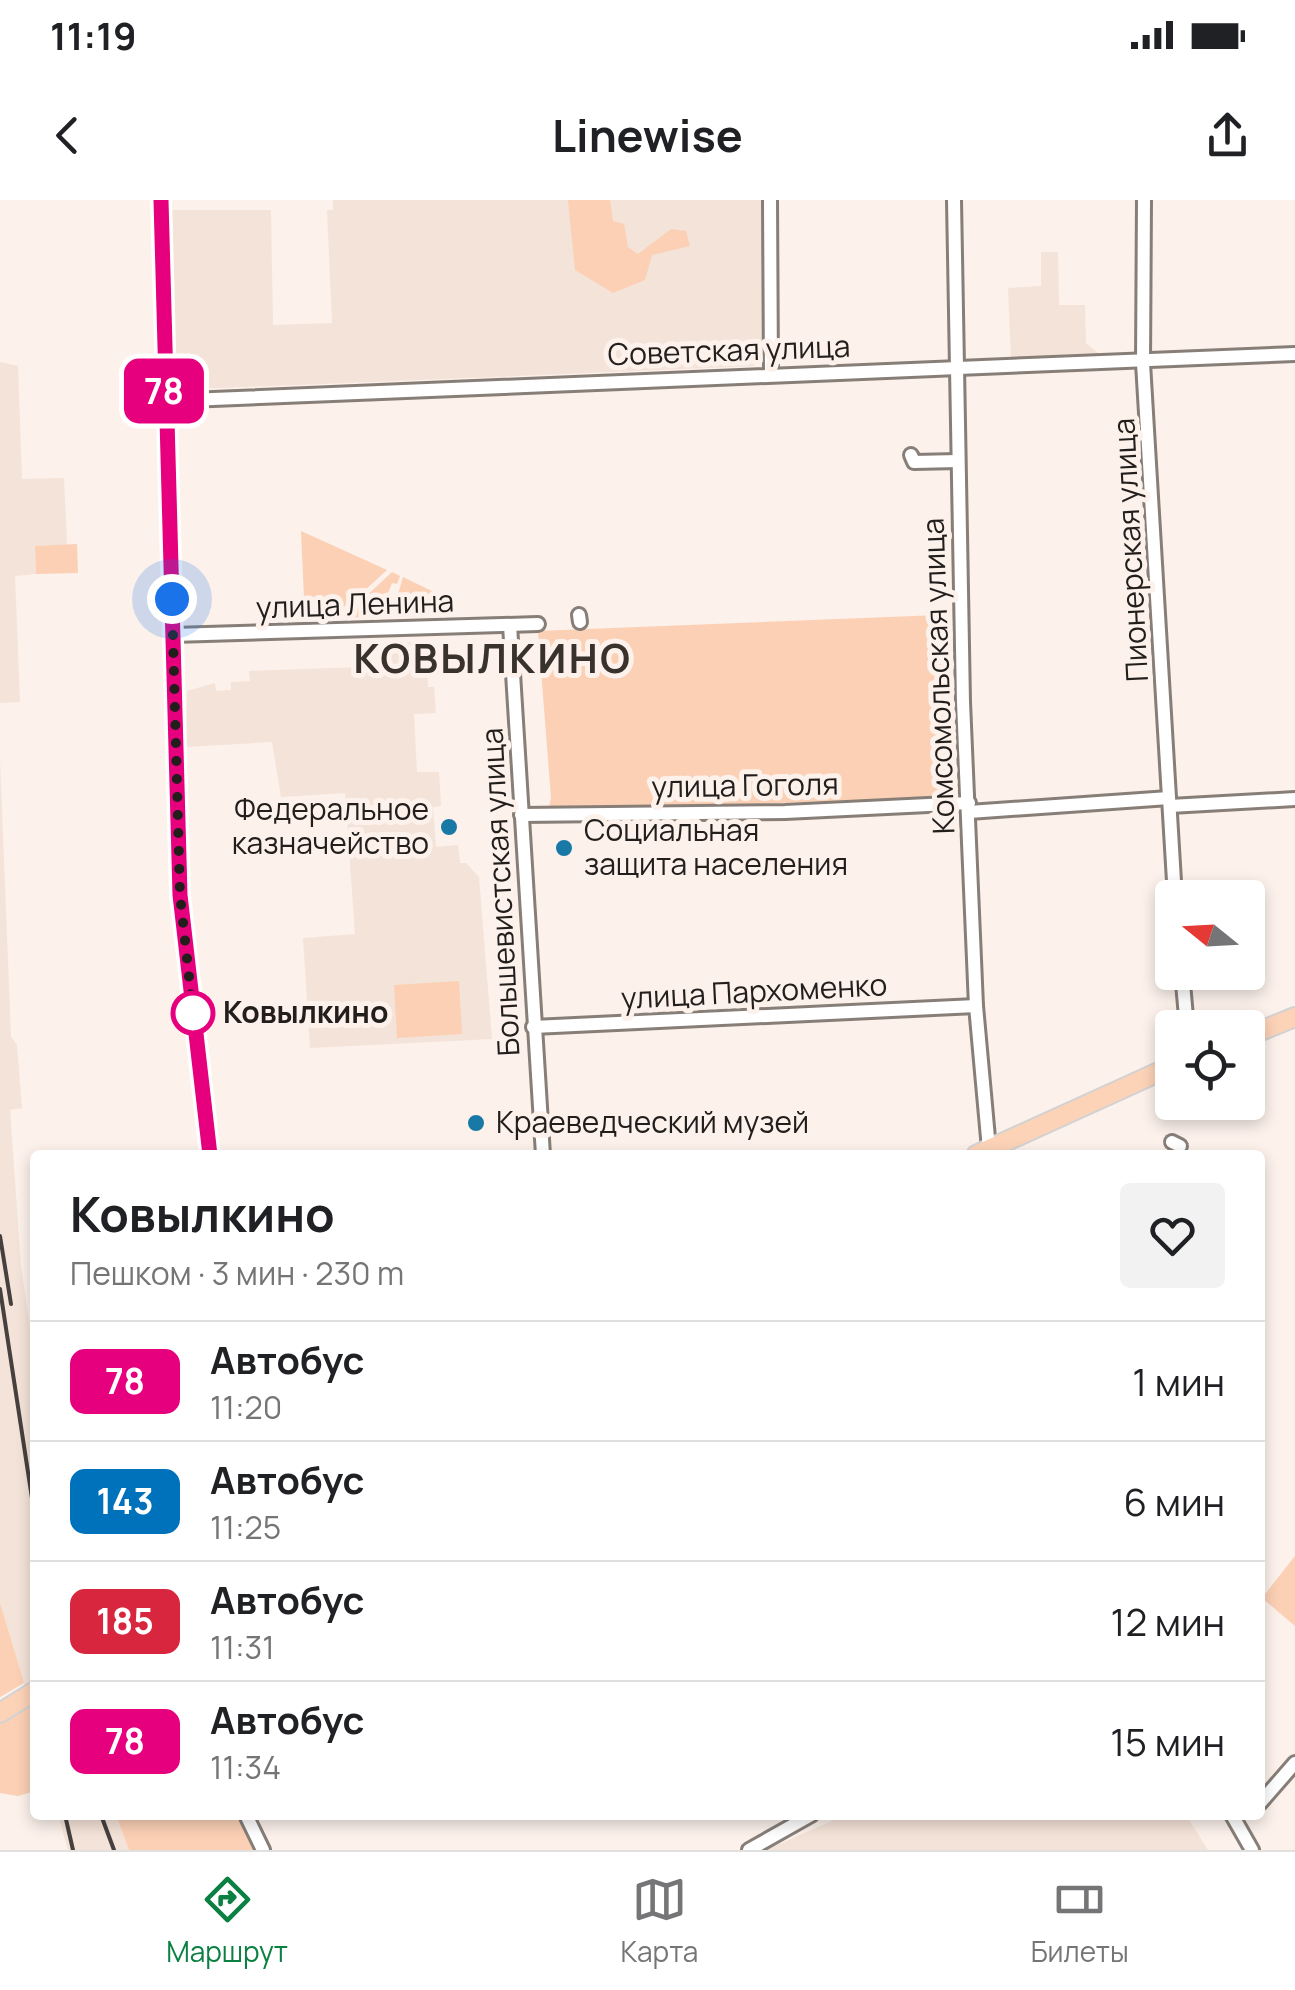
<!DOCTYPE html>
<html lang="ru">
<head>
<meta charset="utf-8">
<style>
  :root { --surface:#fff; --page:#f2f2f2; --text:#202124; --muted:#757577; --line:#e0e0e0; --accent:#0b8043 }
  body { margin:0; font-family:Manrope,sans-serif; background:var(--page); color:var(--text); height:100vh; display:flex; flex-direction:column; font-size:38px; white-space:nowrap }
  * { box-sizing:border-box; margin:0 }
  p { font-size:32px; color:var(--muted) }
  .icon { flex:none; width:55px; height:55px; fill:none; stroke:currentColor; stroke-width:2; stroke-linecap:round; stroke-linejoin:round }
  .map { position:relative; flex:1; overflow:hidden }
  .side { position:absolute; left:30px; top:950px; width:1235px; height:670px; display:flex; flex-direction:column; background:var(--surface); border-radius:10px; box-shadow:0 5px 15px #0003 }
  .side>* { flex:none }
  .badge { padding:0 20px; border-radius:15px; font-size:35px; line-height:65px }
  .needle { width:65px; rotate:288deg }
  .tools { position:absolute; left:1155px; top:680px; display:grid; gap:20px }
  .tools a { display:grid; place-items:center; width:110px; height:110px; border-radius:10px; background:var(--surface); box-shadow:0 5px 15px #0003; font-size:50px }
  .you { position:absolute; width:50px; height:50px; margin:-25px; border:8px solid #fff; border-radius:50%; background:#1a73e8; box-shadow:0 0 0 15px #1a73e833 }
  .map>.badge { position:absolute; translate:-50% -50%; box-shadow:0 0 0 5px #fff }
  .round { display:grid; place-items:center; flex:none; width:105px; height:105px; border-radius:10px; background:var(--page) }
  .head { display:flex; align-items:center; justify-content:space-between; height:170px; padding:0 40px }
  h1 { font-size:48px; font-weight:700; line-height:75px }
  ul { padding:0; list-style:none }
  li { display:flex; align-items:center; gap:30px; height:120px; padding:0 40px; border-top:2px solid var(--line) }
  li div { flex:1 }
  li b { display:block; font-size:38px }
  li em { font-style:normal }
  li .badge { min-width:110px; font-weight:700; text-align:center }
  .status { display:flex; justify-content:space-between; align-items:center; height:70px; padding:0 50px; background:var(--surface); direction:ltr }
  .status svg { height:28px; fill:currentColor }
  header { display:flex; justify-content:space-between; align-items:center; height:130px; padding:0 40px; background:var(--surface); font-size:45px; font-weight:700 }
  .dock { display:flex; justify-content:space-around; align-items:center; height:140px; border-top:2px solid var(--line); background:var(--surface); font-size:28px; color:var(--muted) }
  .dock a { display:grid; justify-items:center; gap:5px }
  .dock .on { color:var(--accent) }
  .map>svg:first-child { display:block }
  .built { fill:#f4e3d8 }
  .green { fill:#fbd0b5 }
  .lines { fill:none; stroke-linecap:round; stroke-linejoin:round }
  .minor-casing { stroke:#877e78; stroke-width:18 }
  .major-casing { stroke:#d3d2d2; stroke-width:22 }
  .minor { stroke:#fff; stroke-width:12 }
  .major { stroke:#fdd3b8; stroke-width:18 }
  .rail { stroke:#46413f; stroke-width:4 }
  .line-casing { stroke:#fff; stroke-width:22 }
  .line { stroke:#e6007e; stroke-width:15 }
  .walk { stroke:#221e1c; stroke-width:10; stroke-dasharray:0 18 }
  .poi-dot { fill:#1879a6; stroke:#fcf1eb; stroke-width:4 }
  .stop-dot { fill:#fff; stroke:#e6007e; stroke-width:5 }
  .labels { text-anchor:middle; stroke-width:10; stroke-linejoin:round; paint-order:stroke }
  .street-label { font-size:30px; fill:#221e1c; stroke:#fcf1eb }
  .poi-label { font-size:30px; fill:#221e1c; stroke:#fcf1eb; text-anchor:start }
  .stop-label { font-size:30px; font-weight:bold; fill:#221e1c; stroke:#fcf1eb; text-anchor:start }
  .district-label { font-size:40px; font-weight:bold; letter-spacing:2.5px; fill:#39312c; stroke:#fcf1eb }
</style>
</head>
<body>
<div class="status"><b>11:19</b><svg viewBox="0 0 49 12"><path d="M0 12V9h3v3zM5 12V6h3v6zM10 12V3h3v9zM15 12V0h3v12zM26 1h20v11H26zM47 4h2v5h-2z"/></svg></div>
<header><svg class="icon" aria-label="back" viewBox="0 0 24 24"><path d="M15 5l-7 7 7 7"/></svg>Linewise<svg class="icon" aria-label="share" viewBox="0 0 24 24"><path d="M12 15V3M7 8l5-5 5 5M5 13v7h14v-7"/></svg></header>
<div class="map">
<svg width="1295" height="1650" viewBox="0 0 1295 1650">
  <rect width="100%" height="100%" fill="#fcf1eb"/>
  <g class="built">
    <polygon points="333,0 767,0 765,159 753,166 612,172 197,189 180,184 175,166 172,10 271,10 273,125 332,123 327,10 333,10"/>
    <polygon points="1041,52 1058,52 1059,105 1085,105 1086,143 1103,157 1011,159 1008,88 1041,86"/>
    <polygon points="0,162 18,166 22,279 64,278 67,345 35,346 36,374 15,376 20,502 0,503"/>
    <polygon points="426,441 428,487 434,487 436,513 414,514 417,572 439,572 441,606 433,607 436,647 458,645 460,663 466,663 479,677 492,839 310,848 303,738 355,734 345,593 281,597 272,542 186,547 187,491 215,483 216,491 231,490 231,482 250,481 249,471 390,466 389,444"/>
    <polygon points="0,561 11,837 17,845 22,908 10,910 21,1066 35,1161 35,1521 0,1403"/>
    <polygon points="58,1615 116,1615 129,1650 68,1650"/>
    <polygon points="845,1615 1186,1615 1208,1650 766,1650"/>
  </g>
  <g class="green">
    <polygon points="568,0 610,0 613,21 624,24 628,47 638,54 671,29 686,31 690,46 652,55 645,80 613,93 575,70"/>
    <polygon points="301,331 387,370 354,400 345,392 349,401 335,418 305,420"/>
    <polygon points="77,344 78,373 36,374 35,346"/>
    <polygon points="392,372 400,376 397,384 392,383 386,398 378,395 374,405 393,412 403,377 440,395 442,400 425,398 425,407 444,403 447,413 343,418"/>
    <polygon points="939,415 947,597 548,611 551,598 538,431"/>
    <polygon points="459,781 462,834 397,838 394,785"/>
    <polygon points="1295,1356 1295,1426 1262,1398"/>
    <polygon points="0,1403 24,1483 0,1497"/>
    <polygon points="31,1505 35,1521 35,1591 18,1596 0,1593 0,1522"/>
    <polygon points="116,1615 239,1615 257,1650 129,1650"/>
  </g>
  <g class="lines">
    <g class="minor-casing">
      <g id="minor">
        <polyline points="161,0 180,695 210,955"/>
        <polyline points="770,0 771,173"/>
        <polyline points="954,0 963,502 976,806 989,949"/>
        <polyline points="1144,0 1143,163 1175,698"/>
        <polyline points="164,201 1295,154"/>
        <polyline points="911,255 914,262 958,261"/>
        <polyline points="579,415 580,422"/>
        <polyline points="510,425 543,955"/>
        <polyline points="173,435 538,424"/>
        <polyline points="1170,606 1295,599"/>
        <polyline points="969,612 1169,598"/>
        <polyline points="521,615 785,612 969,603"/>
        <polyline points="1182,772 1187,828"/>
        <polyline points="533,827 976,806"/>
        <polyline points="1172,942 1180,946"/>
        <polyline points="1260,1603 1295,1563"/>
        <polyline points="246,1615 263,1650"/>
        <polyline points="1232,1615 1252,1650"/>
        <polyline points="749,1650 811,1615"/>
      </g>
    </g>
    <g class="major-casing">
      <g id="major">
        <polyline points="1248,836 1295,817"/>
        <polyline points="976,955 1172,866"/>
        <polyline points="0,1513 35,1491"/>
      </g>
    </g>
    <use href="#minor" class="minor"/>
    <use href="#major" class="major"/>
    <g class="rail">
      <polyline points="0,1036 11,1104"/>
      <polyline points="0,1089 35,1318"/>
      <polyline points="65,1615 73,1650"/>
      <polyline points="101,1615 114,1650"/>
    </g>
  </g>
  <g class="lines">
    <g class="line-casing">
      <polyline id="line" points="161,0 180,695 210,955"/>
    </g>
    <use href="#line" class="line"/>
    <polyline class="walk" points="172,399 180,695 193,813"/>
  </g>
  <g class="poi-dot">
    <circle cx="449" cy="627" r="10"/>
    <circle cx="564" cy="648" r="10"/>
    <circle cx="476" cy="923" r="10"/>
  </g>
  <circle class="stop-dot" cx="193" cy="813" r="20"/>
  <g class="labels">
    <g class="street-label">
      <text transform="translate(729 151) rotate(-2)" y="10">Советская улица</text>
      <text transform="translate(1131 350) rotate(-93)" y="10">Пионерская улица</text>
      <text transform="translate(355 405) rotate(-2)" y="10">улица Ленина</text>
      <text transform="translate(939 476) rotate(-92)" y="10">Комсомольская улица</text>
      <text transform="translate(745 586) rotate(-1)" y="10">улица Гоголя</text>
      <text transform="translate(501 692) rotate(-93)" y="10">Большевистская улица</text>
      <text transform="translate(754 792) rotate(-3)" y="10">улица Пархоменко</text>
    </g>
    <g class="poi-label">
      <text x="429" y="620" text-anchor="end">Федеральное<tspan x="429" dy="34">казначейство</tspan></text>
      <text x="584" y="641">Социальная<tspan x="584" dy="34">защита населения</tspan></text>
      <text x="496" y="933">Краеведческий музей</text>
    </g>
    <g class="stop-label">
      <text x="223" y="823">Ковылкино</text>
    </g>
    <g class="district-label">
      <text x="493" y="473">КОВЫЛКИНО</text>
    </g>
  </g>
</svg>
<div class="tools">
<a><svg class="needle" viewBox="-14 -14 28 28"><path d="M0-13l5 13h-10z" fill="#e53935"/><path d="M0 13l5-13h-10z" fill="#757577"/></svg></a>
<a><svg class="icon" aria-label="locate" viewBox="0 0 24 24"><circle cx="12" cy="12" r="6"/><path d="M12 2v4M12 18v4M2 12h4M18 12h4"/></svg></a>
</div>
<div class="you" style="left:172px;top:399px"></div>
<b class="badge" style="left:164px;top:191px;background:#e6007e;color:#fff">78</b>
<section class="side">
<div class="head"><div><h1>Ковылкино</h1><p>Пешком · 3 мин · 230 m</p></div><a class="round"><svg class="icon" aria-label="heart" viewBox="0 0 24 24"><path d="M12 20l-8-8c-3-5 5-10 8-4 3-6 11-1 8 4z"/></svg></a></div>
<ul>
<li><span class="badge" style="background:#e6007e;color:#fff">78</span><div><b>Автобус</b><p>11:20</p></div><em>1 мин</em></li>
<li><span class="badge" style="background:#0072bc;color:#fff">143</span><div><b>Автобус</b><p>11:25</p></div><em>6 мин</em></li>
<li><span class="badge" style="background:#d7263d;color:#fff">185</span><div><b>Автобус</b><p>11:31</p></div><em>12 мин</em></li>
<li><span class="badge" style="background:#e6007e;color:#fff">78</span><div><b>Автобус</b><p>11:34</p></div><em>15 мин</em></li>
</ul>
</section>
</div>
<nav class="dock">
<a class="on"><svg class="icon" aria-label="directions" viewBox="0 0 24 24"><path d="M12 3l9 9-9 9-9-9zM9 14v-3h6M13 9l2 2-2 2"/></svg>Маршрут</a>
<a><svg class="icon" aria-label="map" viewBox="0 0 24 24"><path d="M3 6l6-2 6 2 6-2v14l-6 2-6-2-6 2zM9 4v14M15 6v14"/></svg>Карта</a>
<a><svg class="icon" aria-label="tickets" viewBox="0 0 24 24"><path d="M3 7h18v10H3zM15 7v10"/></svg>Билеты</a>
</nav>
</body>
</html>
